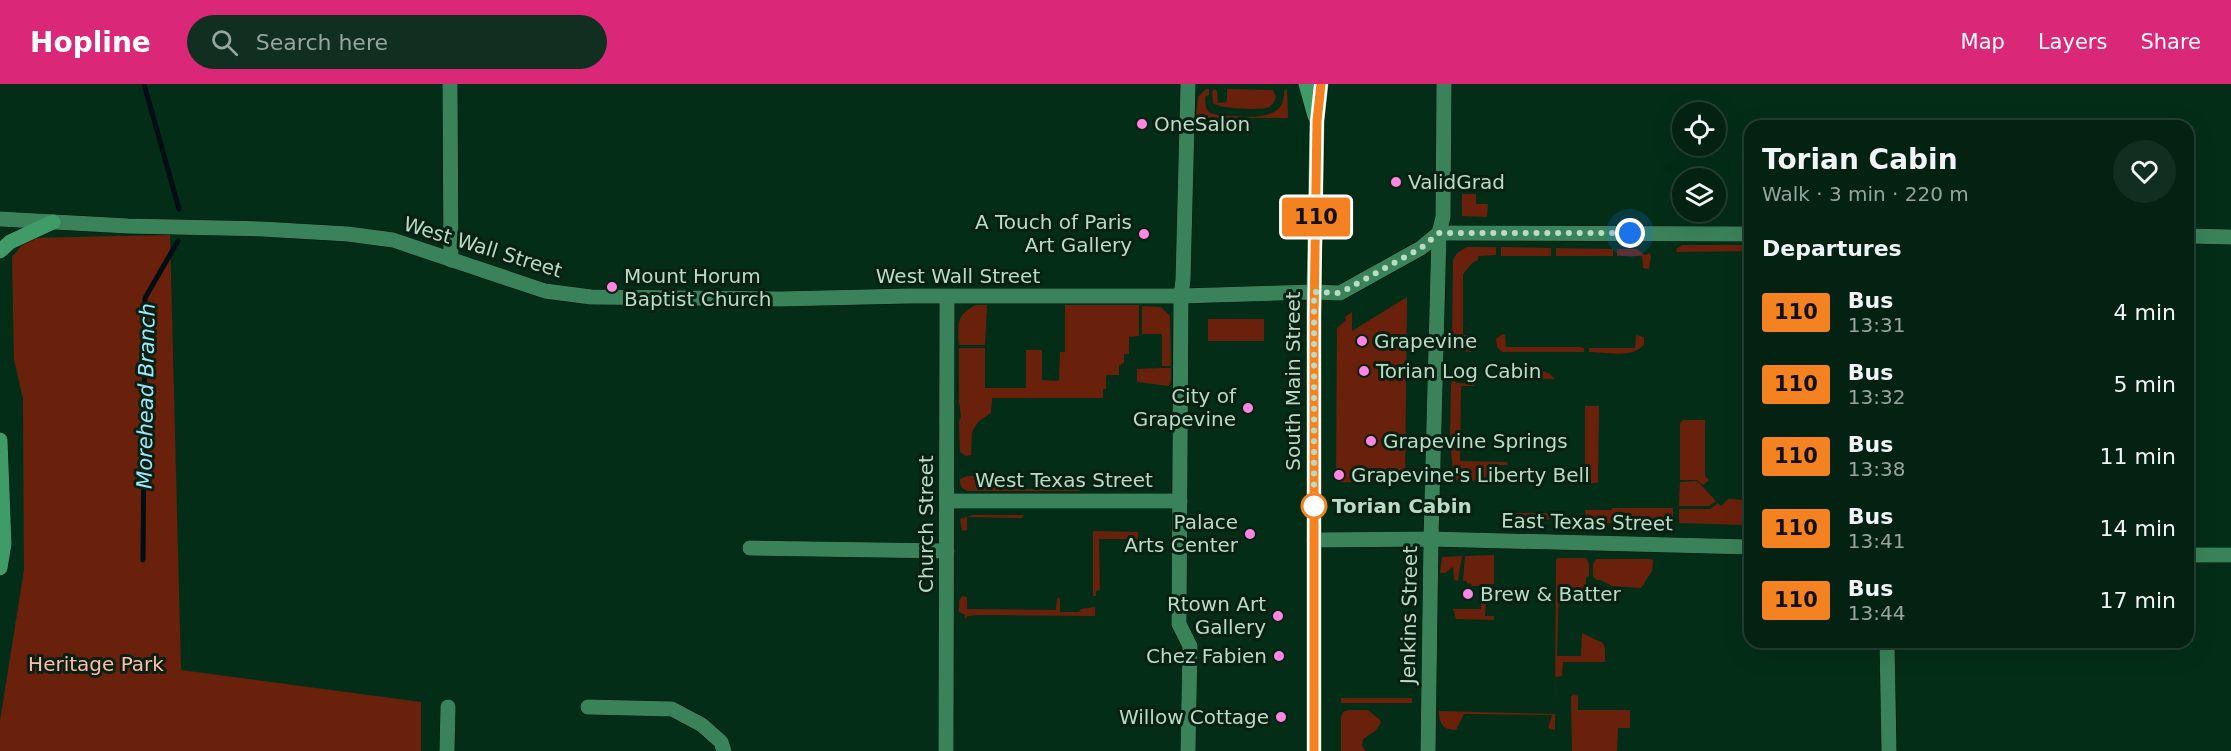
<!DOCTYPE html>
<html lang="en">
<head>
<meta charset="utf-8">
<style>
  :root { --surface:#032212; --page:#112f20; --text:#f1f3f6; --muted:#97a49f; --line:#243f32; --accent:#db2777 }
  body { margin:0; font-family:"DejaVu Sans",sans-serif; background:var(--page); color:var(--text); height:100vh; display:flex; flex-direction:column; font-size:22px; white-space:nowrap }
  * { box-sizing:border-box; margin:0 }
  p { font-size:20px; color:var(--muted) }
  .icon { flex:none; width:33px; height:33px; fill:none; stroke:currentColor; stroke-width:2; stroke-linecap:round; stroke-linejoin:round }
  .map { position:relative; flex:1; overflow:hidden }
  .side { position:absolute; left:1744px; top:36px; width:450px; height:528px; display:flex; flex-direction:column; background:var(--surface); border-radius:18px; box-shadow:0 6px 24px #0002,0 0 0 2px var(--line) }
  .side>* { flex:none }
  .badge { padding:0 12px; border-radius:4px; font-size:21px; line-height:39px }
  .buttons { position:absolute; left:1672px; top:18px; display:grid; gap:12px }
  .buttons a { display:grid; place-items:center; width:54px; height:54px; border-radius:50%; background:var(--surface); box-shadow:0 6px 24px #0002,0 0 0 2px var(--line); font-size:30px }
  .you { position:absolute; width:30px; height:30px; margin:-15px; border:4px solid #fff; border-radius:50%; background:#1a73e8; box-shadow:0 0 0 9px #1a73e833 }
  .map>.badge { position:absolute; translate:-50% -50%; box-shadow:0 0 0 3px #fff }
  h2 { padding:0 18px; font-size:22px; line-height:54px }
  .round { display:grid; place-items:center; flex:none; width:63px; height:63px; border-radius:32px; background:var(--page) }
  .headline { display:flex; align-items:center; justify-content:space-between; height:102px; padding:0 18px }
  h1 { font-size:28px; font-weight:700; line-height:45px }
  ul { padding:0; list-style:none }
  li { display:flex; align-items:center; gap:18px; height:72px; padding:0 18px }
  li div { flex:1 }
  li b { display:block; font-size:22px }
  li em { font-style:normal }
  li .badge { min-width:66px; font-weight:700; text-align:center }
  header { display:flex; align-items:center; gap:36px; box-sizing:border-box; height:84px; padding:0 30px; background:var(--accent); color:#fff }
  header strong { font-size:28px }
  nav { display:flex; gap:33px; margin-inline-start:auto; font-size:21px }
  .search { width:420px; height:54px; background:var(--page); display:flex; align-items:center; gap:15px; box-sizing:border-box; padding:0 21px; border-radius:33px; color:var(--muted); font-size:22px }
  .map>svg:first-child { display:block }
  .green { fill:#6a210b }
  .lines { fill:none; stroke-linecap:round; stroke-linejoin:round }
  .stream { stroke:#000d13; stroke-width:5 }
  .minor-casing { stroke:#001207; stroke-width:16 }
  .major-casing { stroke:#001207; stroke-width:16 }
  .minor { stroke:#3a835a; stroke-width:15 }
  .major { stroke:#3f9c69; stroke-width:15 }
  .line-casing { stroke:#fff; stroke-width:14 }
  .line { stroke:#f58220; stroke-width:9 }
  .walk { stroke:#b9dcc5; stroke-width:6; stroke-dasharray:0 10.8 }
  .poi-dot { fill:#fd86e2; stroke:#092013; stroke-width:2 }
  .stop-dot { fill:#fff; stroke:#f58220; stroke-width:3 }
  .labels { text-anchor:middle; stroke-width:6; stroke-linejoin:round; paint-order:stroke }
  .poi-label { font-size:20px; fill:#b9dcc5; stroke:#092013; text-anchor:start }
  .street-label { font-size:20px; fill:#b9dcc5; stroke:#092013 }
  .stop-label { font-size:20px; font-weight:bold; fill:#b9dcc5; stroke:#092013; text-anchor:start }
  .park-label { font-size:20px; fill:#febdab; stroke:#092013 }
  .water-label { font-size:21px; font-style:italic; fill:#9de8fc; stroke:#092013 }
</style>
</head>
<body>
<header>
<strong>Hopline</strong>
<div class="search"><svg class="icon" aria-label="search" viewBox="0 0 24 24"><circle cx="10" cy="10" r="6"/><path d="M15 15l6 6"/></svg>Search here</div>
<nav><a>Map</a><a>Layers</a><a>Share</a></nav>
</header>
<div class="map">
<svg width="2231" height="667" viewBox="0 0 2231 667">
  <rect width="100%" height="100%" fill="#042d18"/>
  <g class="green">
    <path d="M1206 5H1209V11L1205 13 1206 24 1210 29 1218 31C1241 32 1286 41 1284 7L1287 5 1288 34H1196L1198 13Z"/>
    <path d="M1214 5 1217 7 1218 19 1227 18V5L1273 6 1276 13C1275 17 1272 22 1267 24 1257 26 1220 25 1213 19L1212 8Z"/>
    <polygon points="1462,110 1476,110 1476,120 1488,120 1487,133 1462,132"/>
    <polygon points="170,151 181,586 421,618 421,667 0,667 0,637 24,486 23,314 14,276 12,173 28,154"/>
    <polygon points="1682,161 1750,161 1750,167 1677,168 1676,165"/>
    <polygon points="1467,163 1496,163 1496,171 1478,172 1478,176 1472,179 1463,190 1463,251 1477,252 1477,262 1471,268 1456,266 1458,262 1452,255 1453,176 1457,169"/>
    <polygon points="1501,163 1551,164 1551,172 1501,172"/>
    <polygon points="1556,164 1613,165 1613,172 1556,172"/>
    <polygon points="1617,165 1637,165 1645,171 1650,169 1651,173 1649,185 1643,184 1642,172 1617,172"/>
    <polygon points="1407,213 1405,399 1336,398 1337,244 1346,236 1345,233 1352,228 1352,247"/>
    <path d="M976 221H987L985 261H959C958 239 956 231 976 221Z"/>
    <polygon points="1065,221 1139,221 1139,252 1129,253 1129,270 1124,270 1124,279 1119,281 1119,291 1106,291 1106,305 1103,305 1103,314 992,314 991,329 978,338 972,348 971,371 966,372 960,368 959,338 961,332 959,318 959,264 985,264 985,304 1026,304 1026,266 1042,266 1042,296 1059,297 1060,268 1065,268"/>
    <polygon points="1142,222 1161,223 1170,232 1171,282 1162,282 1162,250 1142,250"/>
    <rect x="1208" y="235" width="56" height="22"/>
    <polygon points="1503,250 1505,251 1506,263 1580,263 1584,264 1584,268 1502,268 1497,263 1496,255"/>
    <path d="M1636 251 1644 253V260C1634 275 1606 268 1589 268V264H1635Z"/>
    <polygon points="1163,284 1171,284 1171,298 1169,302 1137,298 1137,285"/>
    <polygon points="1543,287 1550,290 1555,295 1494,294 1497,289 1500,288"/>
    <polygon points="1453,295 1456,299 1475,300 1473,302 1461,302 1460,377 1507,378 1508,381 1490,381 1490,397 1454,396 1450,357 1451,300"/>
    <polygon points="1585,322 1599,322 1598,399 1585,399"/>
    <polygon points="1683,336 1705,336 1705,392 1709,396 1703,401 1697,396 1680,396 1680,340"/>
    <path d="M1014 391 1016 405H1083L1079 407H967C961 404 960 401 960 395L967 392H995V404L1008 405 1009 392Z"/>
    <polygon points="1697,397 1716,417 1709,422 1679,422 1680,398"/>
    <polygon points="1728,415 1750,416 1750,438 1743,441 1679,439 1679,425 1710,425 1718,419 1721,422"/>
    <path d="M1612 424H1673V440L1593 439C1586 437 1585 432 1585 426H1612Z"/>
    <polygon points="1514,429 1560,429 1558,436 1554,433 1545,437 1514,437"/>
    <polygon points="973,431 1024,431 1022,434 967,433 967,446 962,447 960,435"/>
    <polygon points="1093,447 1138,448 1138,455 1099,455 1100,506 1096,507 1096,512 1093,512"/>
    <polygon points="1494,471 1494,500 1491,500 1490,509 1486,509 1485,532 1494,532 1494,536 1456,535 1453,525 1481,525 1481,515 1484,515 1484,507 1481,507 1481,502 1472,502 1471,500 1467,499 1467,497 1463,497 1465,472"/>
    <polygon points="1462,472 1458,497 1454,496 1453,483 1445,489 1440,489 1442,473"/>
    <path d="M1559 474H1586L1589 480V492L1586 493V507L1559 506 1557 572H1581L1582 549 1603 559 1605 565V578H1563L1562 592 1555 593V646L1548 644 1552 631 1464 630 1456 646C1443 646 1439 639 1439 627L1555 630 1556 475Z"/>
    <polygon points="1596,475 1651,475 1653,476 1652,487 1641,504 1612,502 1601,496 1596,496 1593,492 1593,480"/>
    <polygon points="962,512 967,513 967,525 1056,526 1057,515 1058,513 1060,515 1060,528 1079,528 1081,525 1095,523 1095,532 978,531 968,532 965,535 965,531 959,528 959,517"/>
    <polygon points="1573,610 1578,612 1578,626 1630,626 1630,644 1618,644 1617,667 1572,667 1571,613"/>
    <rect x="1341" y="614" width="71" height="5"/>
    <polygon points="1348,626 1368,626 1380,636 1381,639 1375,647 1363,655 1362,662 1366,667 1341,667 1341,633 1343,628"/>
  </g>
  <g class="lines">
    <g class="stream">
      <polyline points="144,0 179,125"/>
      <polyline points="143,476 145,214 178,157"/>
    </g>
    <g class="minor-casing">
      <g id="minor">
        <polyline points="450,0 451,176"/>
        <polyline points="1188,0 1183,196 1181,212 1179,540 1190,562 1188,667"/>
        <polyline points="0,135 128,142 262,145 348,150 393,156 545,207 591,213 780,215 908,212 1181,212 1314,208 1340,209 1421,164 1439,149"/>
        <polyline points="1439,149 1750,150"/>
        <polyline points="2188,152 2231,153"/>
        <polyline points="948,417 1180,417"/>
        <polyline points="1314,456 1431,455 1750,463"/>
        <polyline points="750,464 947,467"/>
        <polyline points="2188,471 2231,471"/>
        <polyline points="1887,558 1889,667"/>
        <polyline points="588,623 672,625 702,641 721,658 724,667"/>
        <polyline points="447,667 448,623"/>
        <polyline points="946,667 947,213"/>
        <polyline points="1428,667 1431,455 1439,149 1443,133 1444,0"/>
      </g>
    </g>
    <g class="major-casing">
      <g id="major">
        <polyline points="1306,0 1315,32"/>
        <polyline points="0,167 10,158 53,138"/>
        <polyline points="0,356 4,460 0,484"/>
        <polyline points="1314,667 1314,208 1317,37 1321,0"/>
      </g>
    </g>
    <use href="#minor" class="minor"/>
    <use href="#major" class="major"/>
  </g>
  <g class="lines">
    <g class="line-casing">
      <polyline id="line" points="1314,667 1314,233 1317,37 1321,0"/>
    </g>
    <use href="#line" class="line"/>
    <polyline class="walk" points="1314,422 1314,208 1340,209 1421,164 1439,149 1630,149"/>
  </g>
  <g class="poi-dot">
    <circle cx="1142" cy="40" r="6"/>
    <circle cx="1396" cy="98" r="6"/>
    <circle cx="1144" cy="150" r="6"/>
    <circle cx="612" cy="203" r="6"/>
    <circle cx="1362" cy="257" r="6"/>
    <circle cx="1364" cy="287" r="6"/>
    <circle cx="1248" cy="324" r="6"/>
    <circle cx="1371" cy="357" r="6"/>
    <circle cx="1339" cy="391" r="6"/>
    <circle cx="1250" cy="450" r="6"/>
    <circle cx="1468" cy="510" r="6"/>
    <circle cx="1278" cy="532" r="6"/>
    <circle cx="1279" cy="572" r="6"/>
    <circle cx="1281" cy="633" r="6"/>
  </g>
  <circle class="stop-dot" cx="1314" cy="422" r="12"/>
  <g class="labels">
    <g class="poi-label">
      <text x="1154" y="47">OneSalon</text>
      <text x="1408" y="105">ValidGrad</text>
      <text x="1132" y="145" text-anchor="end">A Touch of Paris<tspan x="1132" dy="23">Art Gallery</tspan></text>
      <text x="624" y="199">Mount Horum<tspan x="624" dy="23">Baptist Church</tspan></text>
      <text x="1374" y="264">Grapevine</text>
      <text x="1376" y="294">Torian Log Cabin</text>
      <text x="1236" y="319" text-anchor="end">City of<tspan x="1236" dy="23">Grapevine</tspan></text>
      <text x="1383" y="364">Grapevine Springs</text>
      <text x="1351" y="398">Grapevine's Liberty Bell</text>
      <text x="1238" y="445" text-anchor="end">Palace<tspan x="1238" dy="23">Arts Center</tspan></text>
      <text x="1480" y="517">Brew &amp; Batter</text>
      <text x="1266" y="527" text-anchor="end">Rtown Art<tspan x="1266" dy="23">Gallery</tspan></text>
      <text x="1267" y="579" text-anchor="end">Chez Fabien</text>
      <text x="1269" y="640" text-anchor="end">Willow Cottage</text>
    </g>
    <g class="street-label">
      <text transform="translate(483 163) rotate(17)" y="7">West Wall Street</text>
      <text x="958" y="199">West Wall Street</text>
      <text transform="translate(1293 297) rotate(-90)" y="7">South Main Street</text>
      <text x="1064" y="403">West Texas Street</text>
      <text transform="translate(1587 438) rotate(1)" y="7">East Texas Street</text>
      <text transform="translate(926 440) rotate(-90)" y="7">Church Street</text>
      <text transform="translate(1409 531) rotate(-89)" y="7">Jenkins Street</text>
    </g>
    <g class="stop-label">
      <text x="1332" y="429">Torian Cabin</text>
    </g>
    <g class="park-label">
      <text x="96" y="587">Heritage Park</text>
    </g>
    <g class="water-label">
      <text transform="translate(146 312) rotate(-89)" y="7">Morehead Branch</text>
    </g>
  </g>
</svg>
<div class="buttons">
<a><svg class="icon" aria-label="locate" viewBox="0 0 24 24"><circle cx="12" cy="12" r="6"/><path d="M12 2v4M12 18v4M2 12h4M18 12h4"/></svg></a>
<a><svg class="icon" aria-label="layers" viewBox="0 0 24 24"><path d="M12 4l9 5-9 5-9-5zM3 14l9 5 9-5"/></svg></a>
</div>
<div class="you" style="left:1630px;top:149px"></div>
<b class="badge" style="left:1316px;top:133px;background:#f58220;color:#111">110</b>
<section class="side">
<div class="headline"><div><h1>Torian Cabin</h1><p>Walk · 3 min · 220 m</p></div><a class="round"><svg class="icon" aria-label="heart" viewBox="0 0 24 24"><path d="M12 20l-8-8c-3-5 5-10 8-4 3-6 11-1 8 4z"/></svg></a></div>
<h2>Departures</h2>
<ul>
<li><span class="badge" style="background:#f58220;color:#111">110</span><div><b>Bus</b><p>13:31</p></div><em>4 min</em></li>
<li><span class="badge" style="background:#f58220;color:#111">110</span><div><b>Bus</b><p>13:32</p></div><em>5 min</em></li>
<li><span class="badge" style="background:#f58220;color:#111">110</span><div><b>Bus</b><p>13:38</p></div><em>11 min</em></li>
<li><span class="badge" style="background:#f58220;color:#111">110</span><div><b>Bus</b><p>13:41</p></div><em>14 min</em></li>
<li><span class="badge" style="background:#f58220;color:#111">110</span><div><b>Bus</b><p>13:44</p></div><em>17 min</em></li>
</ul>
</section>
</div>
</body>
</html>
